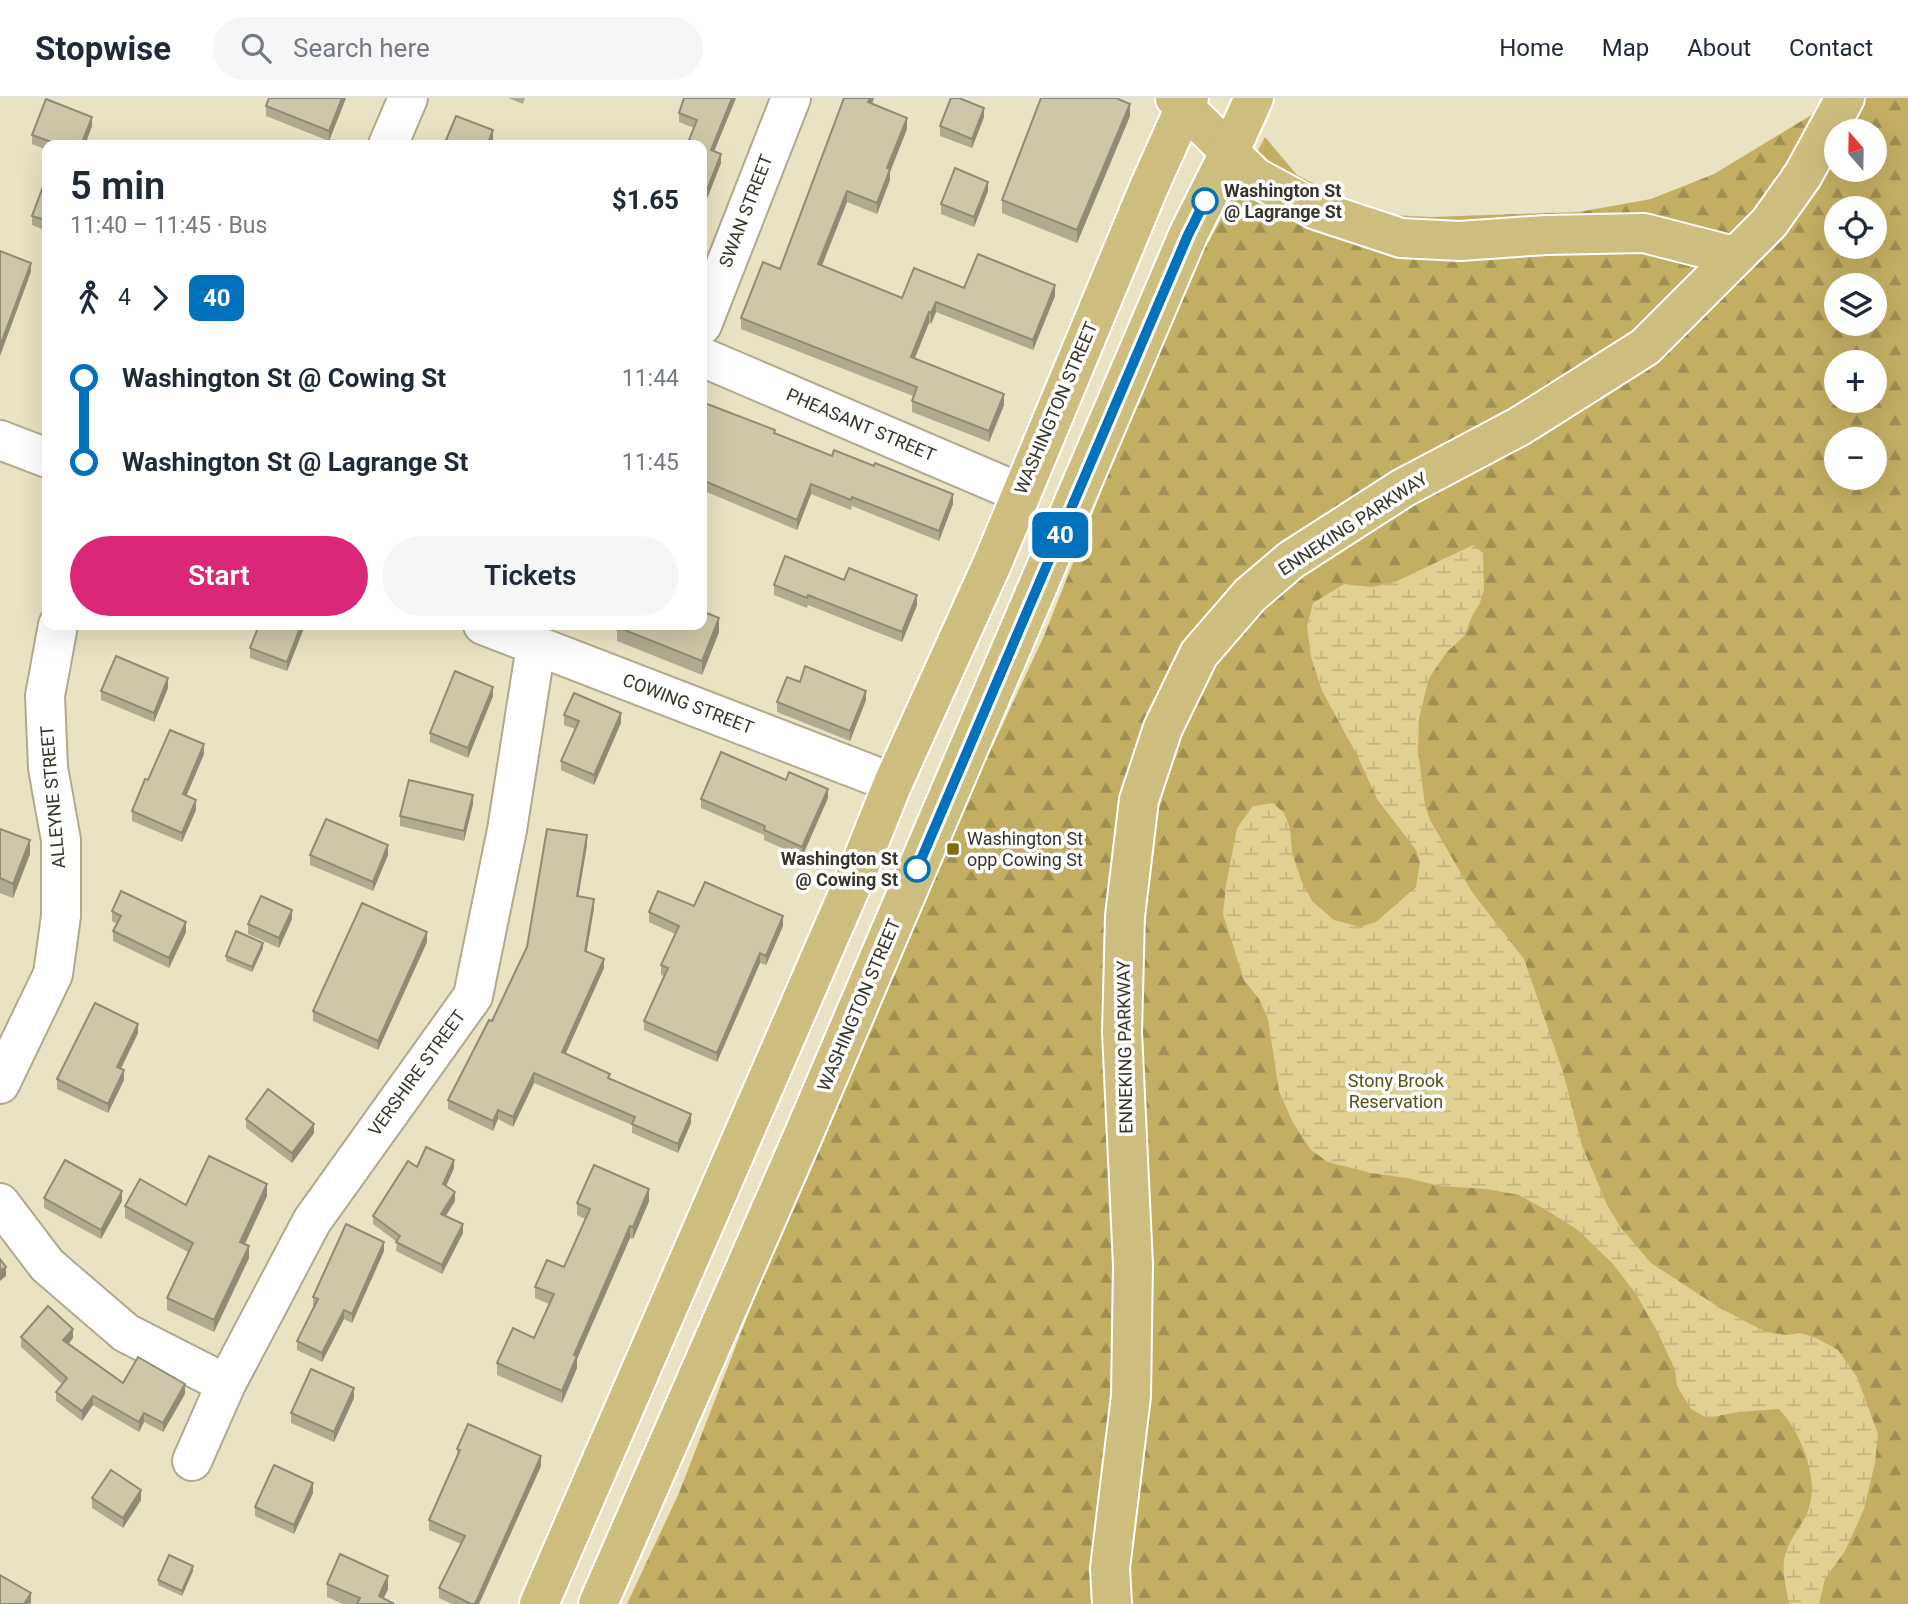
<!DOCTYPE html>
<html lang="en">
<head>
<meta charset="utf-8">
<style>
  :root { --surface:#fff; --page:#f6f6f7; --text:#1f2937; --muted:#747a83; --line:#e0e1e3; --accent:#db2777 }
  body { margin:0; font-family:Roboto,sans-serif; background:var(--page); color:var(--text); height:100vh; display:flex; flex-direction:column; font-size:26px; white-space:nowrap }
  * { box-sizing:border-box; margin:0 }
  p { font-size:23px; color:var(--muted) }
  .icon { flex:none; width:38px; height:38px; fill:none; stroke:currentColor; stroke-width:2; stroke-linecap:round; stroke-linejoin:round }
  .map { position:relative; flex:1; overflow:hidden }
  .panel { position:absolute; left:42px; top:42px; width:665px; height:490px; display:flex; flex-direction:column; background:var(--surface); border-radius:14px; box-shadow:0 7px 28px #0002 }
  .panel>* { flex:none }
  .badge { padding:0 14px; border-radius:10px; font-size:24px; line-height:46px }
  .needle { width:46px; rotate:340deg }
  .buttons { position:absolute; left:1824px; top:21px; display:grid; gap:14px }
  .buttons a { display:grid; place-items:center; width:63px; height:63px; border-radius:50%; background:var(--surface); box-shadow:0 7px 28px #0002; font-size:35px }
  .map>.badge { position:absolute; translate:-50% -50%; box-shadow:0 0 0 4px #fff }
  .legs { display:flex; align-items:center; gap:10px; height:77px; padding:0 28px; font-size:23px }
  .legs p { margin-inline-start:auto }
  .headline { display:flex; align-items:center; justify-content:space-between; height:119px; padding:0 28px }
  h1 { font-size:38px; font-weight:600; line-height:52px }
  .button { display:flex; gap:14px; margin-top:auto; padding:14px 28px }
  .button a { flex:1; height:80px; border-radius:42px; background:var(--accent); color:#fff; font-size:28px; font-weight:600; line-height:80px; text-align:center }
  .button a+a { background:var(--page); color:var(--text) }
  ul { padding:0 28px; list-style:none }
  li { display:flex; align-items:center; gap:24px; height:84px; font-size:26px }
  li i { display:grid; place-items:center; width:10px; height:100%; margin:0 9px; background:currentColor }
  li i::after { content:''; width:18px; height:18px; margin:-9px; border:5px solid; border-radius:50%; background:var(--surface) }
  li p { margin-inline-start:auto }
  li:first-child i { background:linear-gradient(#0000 50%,currentColor 0) }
  li:last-child i { background:linear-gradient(currentColor 50%,#0000 0) }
  header { display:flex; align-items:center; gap:42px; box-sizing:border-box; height:98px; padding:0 35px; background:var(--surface); border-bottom:2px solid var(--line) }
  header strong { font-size:33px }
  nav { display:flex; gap:38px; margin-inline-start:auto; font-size:24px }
  .search { width:490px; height:63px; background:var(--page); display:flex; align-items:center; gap:18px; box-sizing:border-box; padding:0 24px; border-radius:38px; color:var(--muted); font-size:26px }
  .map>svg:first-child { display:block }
  .forest { fill:url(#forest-firs); fill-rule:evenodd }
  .wetland { fill:url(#wetland-marsh) }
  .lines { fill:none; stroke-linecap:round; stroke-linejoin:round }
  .minor-casing { stroke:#b0a98c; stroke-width:42 }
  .major-casing { stroke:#fff; stroke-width:42 }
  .minor { stroke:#fff; stroke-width:38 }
  .major { stroke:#cdbe7f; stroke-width:38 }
  .wall { fill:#b0aa90 }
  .shaded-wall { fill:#908b76 }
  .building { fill:#cdc6a8; stroke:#908b76; stroke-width:2 }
  .line-1-casing { stroke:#fff; stroke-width:16 }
  .line-1 { stroke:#0072bc; stroke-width:10 }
  .stop-1-dot { fill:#fff; stroke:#0072bc; stroke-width:3.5 }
  .poi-dot { fill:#836e0c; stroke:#fff; stroke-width:2.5 }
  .labels { text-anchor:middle; stroke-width:7; stroke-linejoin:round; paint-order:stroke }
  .stop-label { font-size:18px; font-weight:bold; fill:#373428; stroke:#fff; text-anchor:start }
  .street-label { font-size:18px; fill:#373428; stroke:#fff }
  .poi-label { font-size:18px; fill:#373428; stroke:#fff; text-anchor:start }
  .park-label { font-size:18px; fill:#5c4e14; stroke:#fff }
</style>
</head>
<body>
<header>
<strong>Stopwise</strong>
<div class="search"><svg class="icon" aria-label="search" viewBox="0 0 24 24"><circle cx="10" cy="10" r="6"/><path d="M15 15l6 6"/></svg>Search here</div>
<nav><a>Home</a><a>Map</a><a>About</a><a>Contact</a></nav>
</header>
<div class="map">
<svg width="1908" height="1506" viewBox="0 0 1908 1506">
  <defs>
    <pattern id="forest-firs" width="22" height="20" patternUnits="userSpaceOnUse" patternTransform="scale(1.75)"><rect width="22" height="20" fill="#c2af64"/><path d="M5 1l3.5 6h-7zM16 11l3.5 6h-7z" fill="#9e8f52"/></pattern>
    <pattern id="wetland-marsh" width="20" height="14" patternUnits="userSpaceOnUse" patternTransform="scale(1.75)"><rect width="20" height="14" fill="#e0d092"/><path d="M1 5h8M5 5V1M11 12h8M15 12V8" fill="none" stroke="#c1b37e"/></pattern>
  </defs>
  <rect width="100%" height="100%" fill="#e9e2c3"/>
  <path class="forest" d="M1831 0H1908V1506H627L679 1395 792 1103 932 778 1044 538 1166 231 1203 154 1265 39 1297 77 1360 108 1391 117 1431 119 1579 114 1651 101 1714 76 1828 7ZM1836 33H1874V72H1836ZM1836 110H1874V149H1836ZM1836 187H1874V226H1836ZM1836 264H1874V303H1836ZM1836 341H1874V380H1836Z"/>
  <path class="wetland" d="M1473 447 1483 455 1484 491 1480 505 1471 520 1465 537 1447 554 1429 580 1419 620 1418 653 1425 707 1430 722 1472 794 1524 861 1563 974 1582 1048 1607 1106 1621 1130 1651 1165 1720 1210 1766 1234 1786 1237 1800 1235 1816 1240 1838 1252 1857 1279 1878 1336 1875 1365 1864 1411 1845 1453 1825 1481 1819 1506H1789C1787 1493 1782 1476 1784 1462 1787 1445 1798 1432 1806 1418 1822 1385 1802 1336 1779 1311L1738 1314 1707 1320 1691 1311 1677 1288 1675 1272 1659 1237 1636 1196 1613 1166 1578 1132 1551 1115 1519 1097 1486 1091 1440 1088 1407 1080 1371 1075 1328 1064 1311 1052 1293 1025 1279 993 1268 921 1259 901 1244 882 1223 816 1226 787 1237 730 1253 708 1273 705 1284 715 1290 730 1292 754 1301 782 1312 803 1334 822 1360 829 1376 824 1416 789 1420 764 1416 752 1377 701 1357 657 1322 593 1311 559 1307 528 1313 505 1344 486 1372 489 1395 484Z"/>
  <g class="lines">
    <g class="minor-casing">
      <g id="minor">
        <polyline points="388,47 408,0"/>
        <polyline points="702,227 791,0"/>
        <polyline points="702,259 1020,395"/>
        <polyline points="0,342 47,360"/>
        <polyline points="483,527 893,685"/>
        <polyline points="0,986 53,876 61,818 61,742 48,670 45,598 58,527"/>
        <polyline points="0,1105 47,1167 126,1235 226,1286"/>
        <polyline points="192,1363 226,1286 312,1123 473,898 507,732 536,548"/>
      </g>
    </g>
    <g class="major-casing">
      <g id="major">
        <polyline points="1175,0 1255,79 1316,112 1401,140 1460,143 1546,137 1644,135 1734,158"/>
        <polyline points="539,1506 854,782 893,685 993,464 1149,89 1189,0"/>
        <polyline points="598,1506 802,1040 1188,137 1229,55 1254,0"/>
        <polyline points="1112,1506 1110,1470 1131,1298 1133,1167 1122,934 1125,818 1139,702 1163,630 1199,556 1250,497 1291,462 1403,390 1520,328 1645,249 1769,125 1803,77 1845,0"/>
      </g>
    </g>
    <use href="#minor" class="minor"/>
    <use href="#major" class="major"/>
  </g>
  <g class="wall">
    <polygon points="269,0 346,0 329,43 266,18 266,8"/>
    <polygon points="508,0 525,0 523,6"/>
    <polygon points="684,0 736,0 714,53 721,65 703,111 702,110 702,47 694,30 679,24 679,15"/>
    <polygon points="874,0 872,6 907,31 890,74 890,82 877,116 847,104 822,168 902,200 964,190 1055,198 1033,252 936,214 931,226 929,225 914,261 1004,307 989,344 912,314 912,303 913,298 741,231 741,220 780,171"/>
    <polygon points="1130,18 1077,145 1002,115 1002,102"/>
    <polygon points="984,19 972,50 940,38 940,28"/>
    <polygon points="92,28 85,47 47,47 47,52 32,46 32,37"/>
    <polygon points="47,78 47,133 32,127 32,118"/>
    <polygon points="988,93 974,129 941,116 941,106"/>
    <polygon points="702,304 775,335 953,406 939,443 852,408 851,412 811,396 797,432 702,392"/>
    <polygon points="844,482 917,507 902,544 808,507 807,510 774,497 774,487"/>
    <polygon points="304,527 304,530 287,573 250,560 250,550"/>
    <polygon points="617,529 719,534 702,577 617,543"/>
    <polygon points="800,584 866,602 850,643 777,614 777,604"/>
    <polygon points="168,590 154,624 101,602 101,593"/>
    <polygon points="493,598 468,660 430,644 430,635"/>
    <polygon points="564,617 621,625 594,687 561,672 561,663 575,631 564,627"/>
    <polygon points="204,656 186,698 196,712 182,744 132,723 132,713 148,682"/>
    <polygon points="786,682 828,700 802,759 764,742 764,737 701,710 701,701"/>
    <polygon points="473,706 464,743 400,728 400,718"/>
    <polygon points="0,731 30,756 13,800 0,795"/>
    <polygon points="587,747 578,798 594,810 587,853 604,870 565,956 691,1025 678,1055 632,1035 632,1027 534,985 513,1029 498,1021 493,1033 448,1011 448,1002 492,923"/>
    <polygon points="310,757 388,757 373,793 310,767"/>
    <polygon points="694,808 783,828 766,867 760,865 717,964 644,932 644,923 664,878 661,877 661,867 675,836 649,824 649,814"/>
    <polygon points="112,813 186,834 169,870 113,843 113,833 117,826 112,823"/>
    <polygon points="292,821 279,850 248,836 248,826"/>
    <polygon points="427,844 378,952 313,923 313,913"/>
    <polygon points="263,850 252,874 226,863 226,858"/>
    <polygon points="138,935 121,971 124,982 108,1015 57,991 57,981"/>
    <polygon points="246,1021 314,1035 292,1065 246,1030"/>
    <polygon points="417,1069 454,1070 446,1088 455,1103 446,1118 463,1135 442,1176 396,1153 397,1144 373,1126 373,1118"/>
    <polygon points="267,1098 245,1146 249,1160 214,1234 167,1212 167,1200 188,1154 125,1120 125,1108 186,1107"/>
    <polygon points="44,1100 122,1103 101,1141 44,1110"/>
    <polygon points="649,1103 633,1141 630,1140 577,1261 577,1270 562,1305 497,1277 497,1265 534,1240 549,1206 535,1200 535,1189 564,1169 585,1121 577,1117 577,1105"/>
    <polygon points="384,1153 352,1225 344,1221 322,1264 297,1252 297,1243 315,1208 313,1208 313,1199"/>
    <polygon points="21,1239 73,1240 69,1246 123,1285 185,1296 163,1334 144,1324 139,1334 93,1307 82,1323 56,1303 56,1294 62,1286 21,1249"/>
    <polygon points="354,1300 334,1344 291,1325 291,1315"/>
    <polygon points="457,1351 541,1368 479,1506 452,1506 439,1500 439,1490 461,1446 429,1432 429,1422 457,1360"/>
    <polygon points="313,1395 294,1436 255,1418 255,1409"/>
    <polygon points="92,1400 141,1402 123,1430 92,1410"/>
    <polygon points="193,1473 182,1498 158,1487 158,1482"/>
    <polygon points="327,1486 388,1491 383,1501 394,1506 343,1506 327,1499"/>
  </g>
  <g class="shaded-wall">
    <polygon points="342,0 346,0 329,43 329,33"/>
    <polygon points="732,0 736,0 711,61 711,52"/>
    <polygon points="870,0 874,0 868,15 868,4"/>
    <polygon points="1130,6 1130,18 1077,145 1077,132"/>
    <polygon points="984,10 984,19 972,50 972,41"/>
    <polygon points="92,19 92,28 85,47 81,47"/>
    <polygon points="907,20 907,31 890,74 890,82 877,116 877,105 887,70"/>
    <polygon points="493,32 493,42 491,47 487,47"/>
    <polygon points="721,56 721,65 703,111 703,102"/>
    <polygon points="988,84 988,93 974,129 974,119"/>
    <polygon points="847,93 847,104 818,177 818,166"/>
    <polygon points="31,165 31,174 0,258 0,248"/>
    <polygon points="1055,187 1055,198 1033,252 1033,242"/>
    <polygon points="936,204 936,214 931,226 931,215"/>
    <polygon points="929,214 929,225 911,270 911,259"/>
    <polygon points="1004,296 1004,307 989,344 989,333"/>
    <polygon points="811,386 811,396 797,432 797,422"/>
    <polygon points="953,396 953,406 939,443 939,433"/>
    <polygon points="917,497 917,507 902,544 902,534"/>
    <polygon points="719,520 719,534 702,577 702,563"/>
    <polygon points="301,527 304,527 304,530 287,573 287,564"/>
    <polygon points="168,580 168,590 154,624 154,615"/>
    <polygon points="493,589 493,598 468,660 468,650"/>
    <polygon points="866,593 866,602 850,643 850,633"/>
    <polygon points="621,615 621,625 594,687 594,677"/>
    <polygon points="204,646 204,656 183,706 183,696"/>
    <polygon points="828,691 828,700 802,759 802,749"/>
    <polygon points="473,697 473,706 464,743 464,733"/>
    <polygon points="196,702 196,712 182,744 182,735"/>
    <polygon points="587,737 587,747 577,807 577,798"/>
    <polygon points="30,742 30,756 13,800 13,786"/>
    <polygon points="388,747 388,757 373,793 373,784"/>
    <polygon points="594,801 594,810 585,862 585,853"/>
    <polygon points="292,812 292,821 279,850 279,840"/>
    <polygon points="783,818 783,828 766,867 766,858"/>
    <polygon points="186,824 186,834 169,870 169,860"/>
    <polygon points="427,834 427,844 378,952 378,943"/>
    <polygon points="263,845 263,850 252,874 252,869"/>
    <polygon points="760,855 760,865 717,964 717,955"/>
    <polygon points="604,861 604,870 562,964 562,954"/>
    <polygon points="138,926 138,935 117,978 117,969"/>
    <polygon points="124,972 124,982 108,1015 108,1006"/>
    <polygon points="534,975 534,985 513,1029 513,1019"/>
    <polygon points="498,1012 498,1021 493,1033 493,1023"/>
    <polygon points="691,1016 691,1025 678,1055 678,1046"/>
    <polygon points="314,1026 314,1035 292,1065 292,1055"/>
    <polygon points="454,1062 454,1070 443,1095 443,1086"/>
    <polygon points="267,1086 267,1098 240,1156 240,1144"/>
    <polygon points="649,1091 649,1103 633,1141 633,1129"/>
    <polygon points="122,1093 122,1103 101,1141 101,1132"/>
    <polygon points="455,1094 455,1103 441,1125 441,1116"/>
    <polygon points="463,1126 463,1135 442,1176 442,1167"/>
    <polygon points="630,1128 630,1140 577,1261 577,1270 562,1305 562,1293 574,1257"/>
    <polygon points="384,1144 384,1153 352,1225 352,1216"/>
    <polygon points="249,1148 249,1160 214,1234 214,1222"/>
    <polygon points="6,1169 6,1178 0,1183 0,1173"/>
    <polygon points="344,1212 344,1221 322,1264 322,1255"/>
    <polygon points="73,1231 73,1240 63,1251 63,1242"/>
    <polygon points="185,1286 185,1296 163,1334 163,1325"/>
    <polygon points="354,1290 354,1300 334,1344 334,1334"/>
    <polygon points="93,1298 93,1307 82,1323 82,1313"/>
    <polygon points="144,1315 144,1324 139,1334 139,1324"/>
    <polygon points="541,1358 541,1368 479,1506 475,1506"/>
    <polygon points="313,1385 313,1395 294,1436 294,1427"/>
    <polygon points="141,1392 141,1402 123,1430 123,1420"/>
    <polygon points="193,1468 193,1473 182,1498 182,1493"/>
    <polygon points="388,1478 388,1491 381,1506 379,1498"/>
    <polygon points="31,1495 31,1505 30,1506 24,1506"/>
  </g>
  <g class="building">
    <polygon points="269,0 342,0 329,33 266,8"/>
    <polygon points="684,0 732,0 711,52 721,56 703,102 702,101 702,47 687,47 697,22 679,15"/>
    <polygon points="844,0 870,0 868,4 907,20 887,70 890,71 877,105 847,93 818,166 902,200 914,170 964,190 978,156 1055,187 1033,242 936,204 931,215 929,214 911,259 1004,296 989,333 912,303 917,289 741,220 763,164 780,171"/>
    <polygon points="951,0 959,0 984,10 972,41 940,28"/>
    <polygon points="1041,0 1116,0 1130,6 1077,132 1002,102"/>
    <polygon points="46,1 92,19 81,47 60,47 32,37"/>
    <polygon points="456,18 493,32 487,47 444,47"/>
    <polygon points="955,70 988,84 974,119 941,106"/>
    <polygon points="47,78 47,123 32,118"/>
    <polygon points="0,153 31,165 0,248"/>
    <polygon points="702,304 775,332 774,335 832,358 834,352 874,368 875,365 953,396 939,433 852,399 851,402 811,386 797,422 702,382"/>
    <polygon points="785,458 844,482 849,470 917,497 902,534 808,497 807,500 774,487"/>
    <polygon points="702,513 719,520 702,563 617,529 618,527 702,527"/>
    <polygon points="259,527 301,527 287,564 250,550"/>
    <polygon points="116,558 168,580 154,615 101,593"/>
    <polygon points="805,568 866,593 850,633 777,604 787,579 800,584"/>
    <polygon points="455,573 493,589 468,650 430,635"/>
    <polygon points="574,595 621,615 594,677 561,663 579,623 564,617"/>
    <polygon points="170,632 204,646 183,696 196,702 182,735 132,713 145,681 148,682"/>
    <polygon points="721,654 786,682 789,674 828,691 802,749 764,732 765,728 701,701"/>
    <polygon points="409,682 473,697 464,733 400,718"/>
    <polygon points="326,721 388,747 373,784 310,757"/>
    <polygon points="0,731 30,742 13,786 0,780"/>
    <polygon points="547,731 587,737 577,798 594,801 585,853 604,861 562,954 610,976 608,980 691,1016 678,1046 632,1026 635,1019 534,975 513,1019 498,1012 493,1023 448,1002 489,922 492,923 527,849"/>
    <polygon points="705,784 783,818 766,858 760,855 717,955 644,923 668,870 661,867 679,828 649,814 658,793 694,808"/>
    <polygon points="121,793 186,824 169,860 113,833 121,818 112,813"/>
    <polygon points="261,798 292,812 279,840 248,826"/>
    <polygon points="362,805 427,834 378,943 313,913"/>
    <polygon points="236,833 263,845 252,869 226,858"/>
    <polygon points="95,905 138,926 117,969 124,972 108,1006 57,981"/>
    <polygon points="268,991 314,1026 292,1055 246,1021"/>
    <polygon points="426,1049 454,1062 443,1086 455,1094 441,1116 463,1126 442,1167 396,1144 400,1138 373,1118 408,1063 417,1069"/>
    <polygon points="209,1058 267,1086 240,1144 249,1148 214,1222 167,1200 193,1145 125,1108 140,1081 186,1107"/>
    <polygon points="65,1062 122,1093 101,1132 44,1100"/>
    <polygon points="594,1067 649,1091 633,1129 630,1128 574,1257 577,1258 562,1293 497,1265 513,1230 534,1240 554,1196 535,1189 547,1162 564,1169 590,1111 577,1105"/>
    <polygon points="346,1126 384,1144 352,1216 344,1212 322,1255 297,1243 318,1201 313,1199"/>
    <polygon points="0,1161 6,1169 0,1173"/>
    <polygon points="48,1208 73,1231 63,1242 123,1285 138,1259 185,1286 163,1325 144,1315 139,1324 93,1298 82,1313 56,1294 67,1280 21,1239"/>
    <polygon points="311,1271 354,1290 334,1334 291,1315"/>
    <polygon points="468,1326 541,1358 475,1506 471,1506 439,1490 465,1438 429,1422 460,1352 457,1351"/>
    <polygon points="274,1367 313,1385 294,1427 255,1409"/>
    <polygon points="111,1372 141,1392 123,1420 92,1400"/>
    <polygon points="340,1456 388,1478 379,1498 394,1506 357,1506 360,1500 327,1486"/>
    <polygon points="169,1457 193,1468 182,1493 158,1482"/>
    <polygon points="0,1477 31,1495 24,1506 0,1506"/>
  </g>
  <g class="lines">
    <g class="line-1-casing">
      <polyline id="line-1" points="917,771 1188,137 1205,103"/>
    </g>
    <use href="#line-1" class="line-1"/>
  </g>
  <g class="stop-1-dot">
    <circle cx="1205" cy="103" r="12"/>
    <circle cx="917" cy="771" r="12"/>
  </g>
  <rect class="poi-dot" x="946" y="744" width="14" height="14" rx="3.5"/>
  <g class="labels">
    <g class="stop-label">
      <text x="1224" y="99">Washington St<tspan x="1224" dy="21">@ Lagrange St</tspan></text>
      <text x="898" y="767" text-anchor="end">Washington St<tspan x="898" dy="21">@ Cowing St</tspan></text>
    </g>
    <g class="street-label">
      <text transform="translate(746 113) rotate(-69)" y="6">SWAN STREET</text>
      <text transform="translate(1056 310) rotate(-67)" y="6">WASHINGTON STREET</text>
      <text transform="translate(861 327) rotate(23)" y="6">PHEASANT STREET</text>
      <text transform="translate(1353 426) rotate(-33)" y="6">ENNEKING PARKWAY</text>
      <text transform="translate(688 606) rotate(21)" y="6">COWING STREET</text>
      <text transform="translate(53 699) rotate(-95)" y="6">ALLEYNE STREET</text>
      <text transform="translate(859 907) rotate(-67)" y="6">WASHINGTON STREET</text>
      <text transform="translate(1125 949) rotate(-91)" y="6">ENNEKING PARKWAY</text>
      <text transform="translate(417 975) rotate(-54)" y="6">VERSHIRE STREET</text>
    </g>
    <g class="poi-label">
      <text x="967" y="747">Washington St<tspan x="967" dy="21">opp Cowing St</tspan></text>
    </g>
    <g class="park-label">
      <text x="1396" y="989">Stony Brook<tspan x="1396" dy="21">Reservation</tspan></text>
    </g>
  </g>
</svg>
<div class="buttons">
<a><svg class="needle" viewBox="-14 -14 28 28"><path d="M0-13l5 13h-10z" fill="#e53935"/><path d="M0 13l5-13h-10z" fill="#747a83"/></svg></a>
<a><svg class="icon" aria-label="locate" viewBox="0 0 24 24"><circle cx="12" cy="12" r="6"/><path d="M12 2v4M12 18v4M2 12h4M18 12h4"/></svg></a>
<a><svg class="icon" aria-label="layers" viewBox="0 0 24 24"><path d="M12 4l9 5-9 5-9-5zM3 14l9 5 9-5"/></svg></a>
<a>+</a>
<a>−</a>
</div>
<b class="badge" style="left:1060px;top:437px;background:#0072bc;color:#fff">40</b>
<section class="panel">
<div class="headline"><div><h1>5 min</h1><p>11:40 – 11:45 · Bus</p></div><b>$1.65</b></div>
<div class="legs"><svg class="icon" aria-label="walk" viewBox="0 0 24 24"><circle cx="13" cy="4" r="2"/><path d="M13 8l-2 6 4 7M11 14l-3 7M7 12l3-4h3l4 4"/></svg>4<svg class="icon" aria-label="forward" viewBox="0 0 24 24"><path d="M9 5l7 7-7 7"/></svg><b class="badge" style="background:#0072bc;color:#fff">40</b></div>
<ul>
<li><i style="color:#0072bc"></i><b>Washington St @ Cowing St</b><p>11:44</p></li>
<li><i style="color:#0072bc"></i><b>Washington St @ Lagrange St</b><p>11:45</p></li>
</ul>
<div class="button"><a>Start</a><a>Tickets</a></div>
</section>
</div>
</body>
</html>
